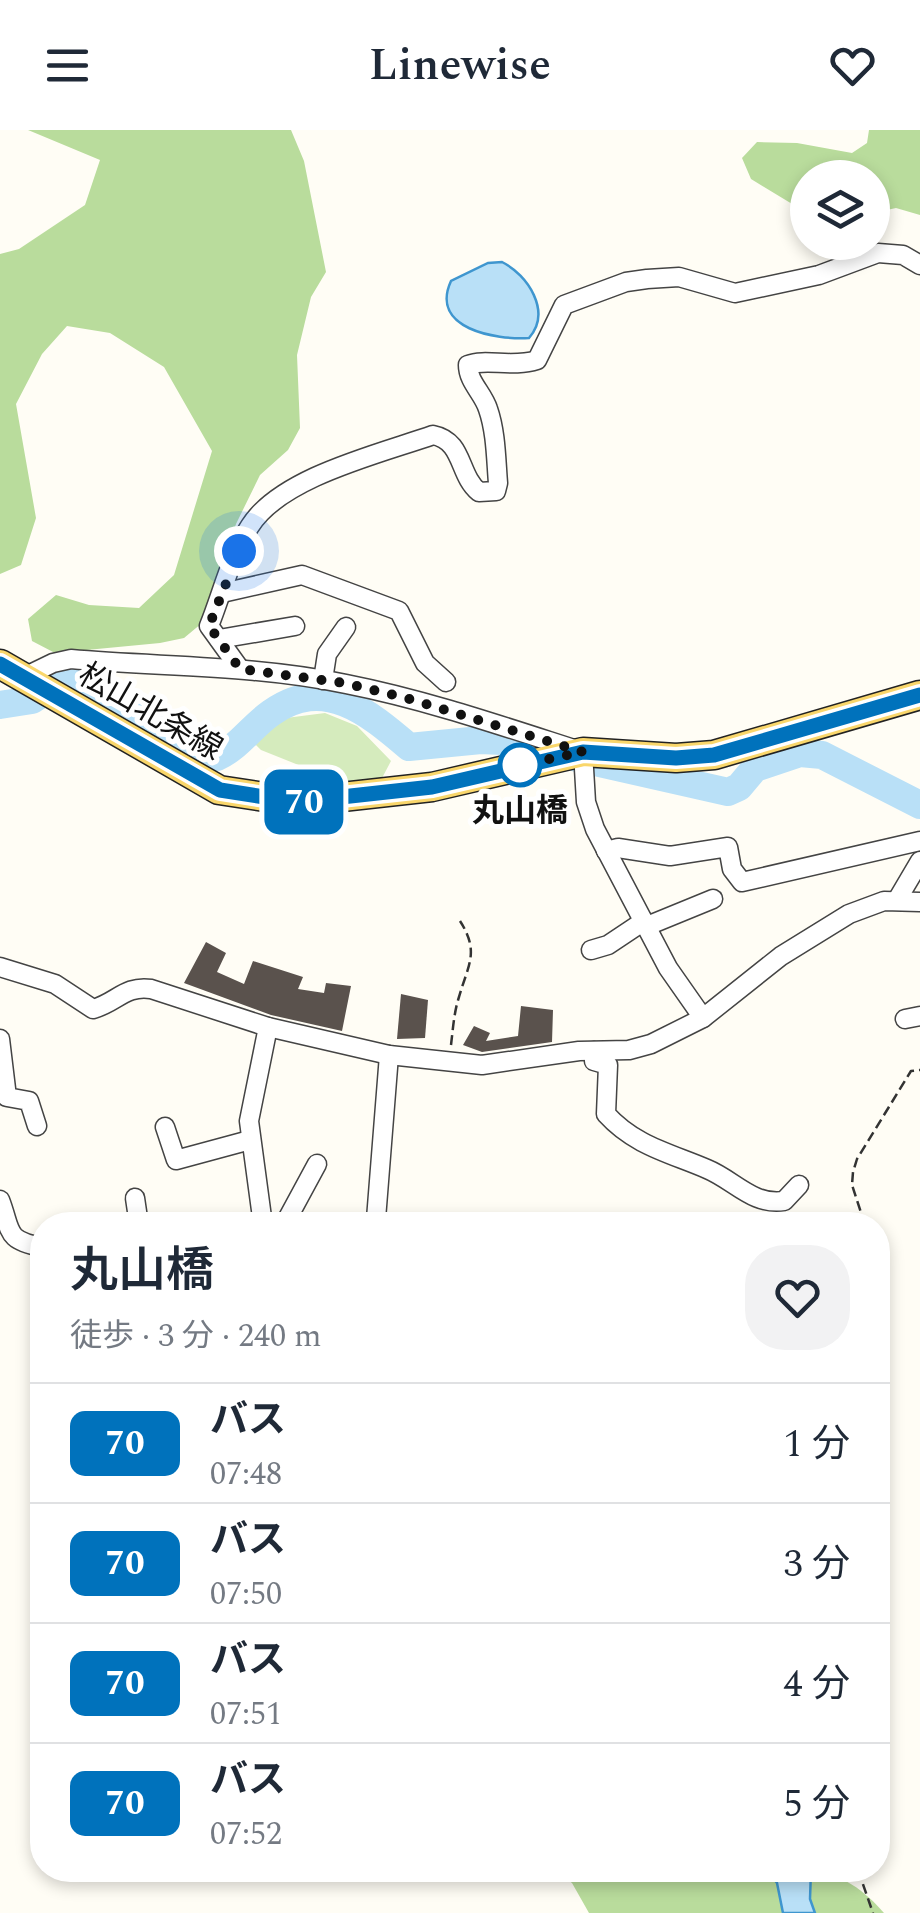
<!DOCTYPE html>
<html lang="ja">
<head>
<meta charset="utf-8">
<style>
  :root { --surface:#fff; --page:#f2f2f3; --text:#1f2937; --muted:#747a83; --line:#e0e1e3 }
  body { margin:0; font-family:Spectral,"Noto Sans JP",serif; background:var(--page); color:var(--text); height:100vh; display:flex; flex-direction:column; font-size:38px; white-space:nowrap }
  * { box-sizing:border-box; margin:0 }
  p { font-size:32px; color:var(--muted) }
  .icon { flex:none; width:55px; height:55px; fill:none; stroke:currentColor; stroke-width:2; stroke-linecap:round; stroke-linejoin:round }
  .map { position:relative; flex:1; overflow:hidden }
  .sheet { position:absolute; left:30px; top:1082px; width:860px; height:670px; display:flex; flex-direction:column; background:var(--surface); border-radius:40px; box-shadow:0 5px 15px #0003 }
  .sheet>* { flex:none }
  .badge { padding:0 20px; border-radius:15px; font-size:35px; line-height:65px }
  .fabs { position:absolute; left:790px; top:30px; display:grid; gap:20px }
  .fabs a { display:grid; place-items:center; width:100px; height:100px; border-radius:50%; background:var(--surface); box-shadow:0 5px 15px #0003; font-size:50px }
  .you { position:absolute; width:50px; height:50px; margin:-25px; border:8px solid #fff; border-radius:50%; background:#1a73e8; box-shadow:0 0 0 15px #1a73e833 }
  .map>.badge { position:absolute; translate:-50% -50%; box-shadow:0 0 0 5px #fff }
  .round { display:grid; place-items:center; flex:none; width:105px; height:105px; border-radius:40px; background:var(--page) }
  .summary { display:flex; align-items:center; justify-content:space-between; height:170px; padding:0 40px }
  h1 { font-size:48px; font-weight:600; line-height:75px }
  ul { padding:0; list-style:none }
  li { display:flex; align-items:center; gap:30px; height:120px; padding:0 40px; border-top:2px solid var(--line) }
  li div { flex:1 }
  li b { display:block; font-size:38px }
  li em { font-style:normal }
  li .badge { min-width:110px; font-weight:700; text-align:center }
  header { display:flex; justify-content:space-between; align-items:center; height:130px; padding:0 40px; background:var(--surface); font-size:45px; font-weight:600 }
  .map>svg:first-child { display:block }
  .green { fill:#d5ebbd }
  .forest { fill:#b9dc9c }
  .water { fill:#b9e0f7; stroke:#3f96cf; stroke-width:2.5 }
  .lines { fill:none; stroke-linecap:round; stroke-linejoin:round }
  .river { stroke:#b9e0f7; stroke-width:28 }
  .building { fill:#5a524d }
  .minor-casing { stroke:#444; stroke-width:21 }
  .primary-casing { stroke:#222; stroke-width:31 }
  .path { stroke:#333; stroke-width:2.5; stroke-dasharray:10 5; stroke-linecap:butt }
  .minor { stroke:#fff; stroke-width:18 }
  .primary { stroke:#f9d66b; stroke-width:28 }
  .line-casing { stroke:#fff; stroke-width:22 }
  .line { stroke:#0072bc; stroke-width:15 }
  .walk { stroke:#111; stroke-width:10; stroke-dasharray:0 18 }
  .stop-dot { fill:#fff; stroke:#0072bc; stroke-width:5 }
  .labels { text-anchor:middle; stroke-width:10; stroke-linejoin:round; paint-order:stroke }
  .street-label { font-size:32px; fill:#111; stroke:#fff }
  .stop-label { font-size:32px; font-weight:bold; fill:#111; stroke:#fff }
</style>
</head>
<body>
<header><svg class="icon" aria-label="menu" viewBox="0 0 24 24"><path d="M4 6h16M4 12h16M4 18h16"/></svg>Linewise<svg class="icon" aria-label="heart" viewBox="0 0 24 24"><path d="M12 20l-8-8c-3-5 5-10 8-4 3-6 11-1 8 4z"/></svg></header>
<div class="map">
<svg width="920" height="1783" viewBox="0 0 920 1783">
  <rect width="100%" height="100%" fill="#fffdf5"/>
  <polygon class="green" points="325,583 357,596 391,631 381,650 333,654 326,646 261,620 248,607 286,588"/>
  <g class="forest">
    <polygon points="28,0 291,0 304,31 326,142 311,167 297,225 300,298 288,320 260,345 236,394 202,493 184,508 160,513 55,523 32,511 28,489 56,465 89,475 139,478 174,445 212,321 164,237 110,203 67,196 42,224 16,274 36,388 21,435 0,444 0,124 19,119 85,75 100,30"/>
    <polygon points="869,0 920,0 920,85 896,78 873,83 872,48 808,48 807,83 751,49 742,28 757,12 797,13 852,23 867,13"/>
    <polygon points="555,1740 767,1740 777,1753 783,1783 589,1783 572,1753"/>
    <path d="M811 1740C841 1743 865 1761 884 1783H815L810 1769Z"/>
  </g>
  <g class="water">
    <path d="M502 132C528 145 552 182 529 208 496 210 429 199 451 151L488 133Z"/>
    <polygon points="767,1740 811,1740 810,1769 815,1783 783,1783 777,1753"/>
  </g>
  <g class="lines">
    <path class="river" d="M0 575 32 570 69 546C121 567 163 612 217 627 239 617 251 597 271 583 324 545 368 582 409 617L481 610 502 611 728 662 739 657 755 638 800 623 822 625 920 675"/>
  </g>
  <g class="building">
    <polygon points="206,812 226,823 217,842 244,854 253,831 303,847 298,859 324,863 326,853 351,856 342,901 271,885 184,853"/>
    <polygon points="401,864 428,870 425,908 397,909"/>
    <polygon points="521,876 553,880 552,912 482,922 463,915 474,896 490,903 486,911 518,906"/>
  </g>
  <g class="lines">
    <g class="minor-casing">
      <g id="minor">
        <polyline points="222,463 302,445 399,481 425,533 446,552"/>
        <polyline points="219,509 295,496"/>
        <path d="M240 539 209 496C222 464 231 425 250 396 281 347 379 324 433 305 464 311 458 345 479 362L496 361 498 353C496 329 496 302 488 279 483 263 468 252 468 235 486 228 512 238 537 230L564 175 626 152 647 149 679 147 735 163 819 145 878 123 903 125 920 135"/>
        <path d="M24 547 53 533 71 529C163 537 256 535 346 554 427 570 505 597 583 622L586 672 595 699 668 838 703 888"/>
        <polyline points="323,550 327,524 346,497"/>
        <polyline points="606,721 618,718 670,726 728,717 732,739 742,752 920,711"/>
        <polyline points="897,770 920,731"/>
        <polyline points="647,796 713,769"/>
        <polyline points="591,820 608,815 644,791"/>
        <path d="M0 837 55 854 93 879C116 873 125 855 151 859L268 897 389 925 482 935 579 921 629 920 651 914 703 888 781 826 849 784 884 771 920 772"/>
        <polyline points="905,889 920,886"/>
        <polyline points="0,909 7,967 29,971 37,996"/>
        <path d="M594 921V931L608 935 606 984C635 1016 670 1023 707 1039 734 1050 753 1076 784 1071L799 1055"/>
        <polyline points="165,997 176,1030 250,1010"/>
        <polyline points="135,1068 139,1095"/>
        <path d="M0 1070C12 1101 4 1110 42 1117"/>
        <polyline points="263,1095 249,991 268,897"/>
        <polyline points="284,1095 317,1034"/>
        <polyline points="372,1095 376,1089 389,925"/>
      </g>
    </g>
    <g class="primary-casing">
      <polyline id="primary" points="0,534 219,660 297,672 432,657 583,622 676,628 714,625 920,565"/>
    </g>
    <g class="path">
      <path d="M451 915C453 899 454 882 459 867 468 835 480 822 460 791"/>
      <polyline points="865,1095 852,1055 853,1042 857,1029 911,941 920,940"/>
      <polyline points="858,1740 873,1783"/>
    </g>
    <use href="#minor" class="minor"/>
    <use href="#primary" class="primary"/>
  </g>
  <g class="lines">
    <g class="line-casing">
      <polyline id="line" points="0,534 220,660 296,672 432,657 583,622 676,628 714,625 920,565"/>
    </g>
    <use href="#line" class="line"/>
    <polyline class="walk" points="239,421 209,496 240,539 344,553 406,568 583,622 520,635"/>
  </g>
  <circle class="stop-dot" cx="520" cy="635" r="20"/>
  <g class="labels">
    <g class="street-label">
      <text transform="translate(151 581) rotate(30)" y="11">松山北条線</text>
    </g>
    <g class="stop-label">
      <text x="520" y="691">丸山橋</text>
    </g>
  </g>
</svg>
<div class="fabs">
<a><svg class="icon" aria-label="layers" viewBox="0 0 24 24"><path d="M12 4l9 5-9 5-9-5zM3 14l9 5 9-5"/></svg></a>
</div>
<div class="you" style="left:239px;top:421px"></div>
<b class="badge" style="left:304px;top:672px;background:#0072bc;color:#fff">70</b>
<section class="sheet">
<div class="summary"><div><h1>丸山橋</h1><p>徒歩 · 3 分 · 240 m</p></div><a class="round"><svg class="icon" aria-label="heart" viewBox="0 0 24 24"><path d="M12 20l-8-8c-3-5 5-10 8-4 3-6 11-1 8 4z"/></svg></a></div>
<ul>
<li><span class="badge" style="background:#0072bc;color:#fff">70</span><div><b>バス</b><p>07:48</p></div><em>1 分</em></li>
<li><span class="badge" style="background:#0072bc;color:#fff">70</span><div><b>バス</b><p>07:50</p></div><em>3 分</em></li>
<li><span class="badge" style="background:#0072bc;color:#fff">70</span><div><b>バス</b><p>07:51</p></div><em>4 分</em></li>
<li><span class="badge" style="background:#0072bc;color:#fff">70</span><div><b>バス</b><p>07:52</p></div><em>5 分</em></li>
</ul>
</section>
</div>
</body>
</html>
